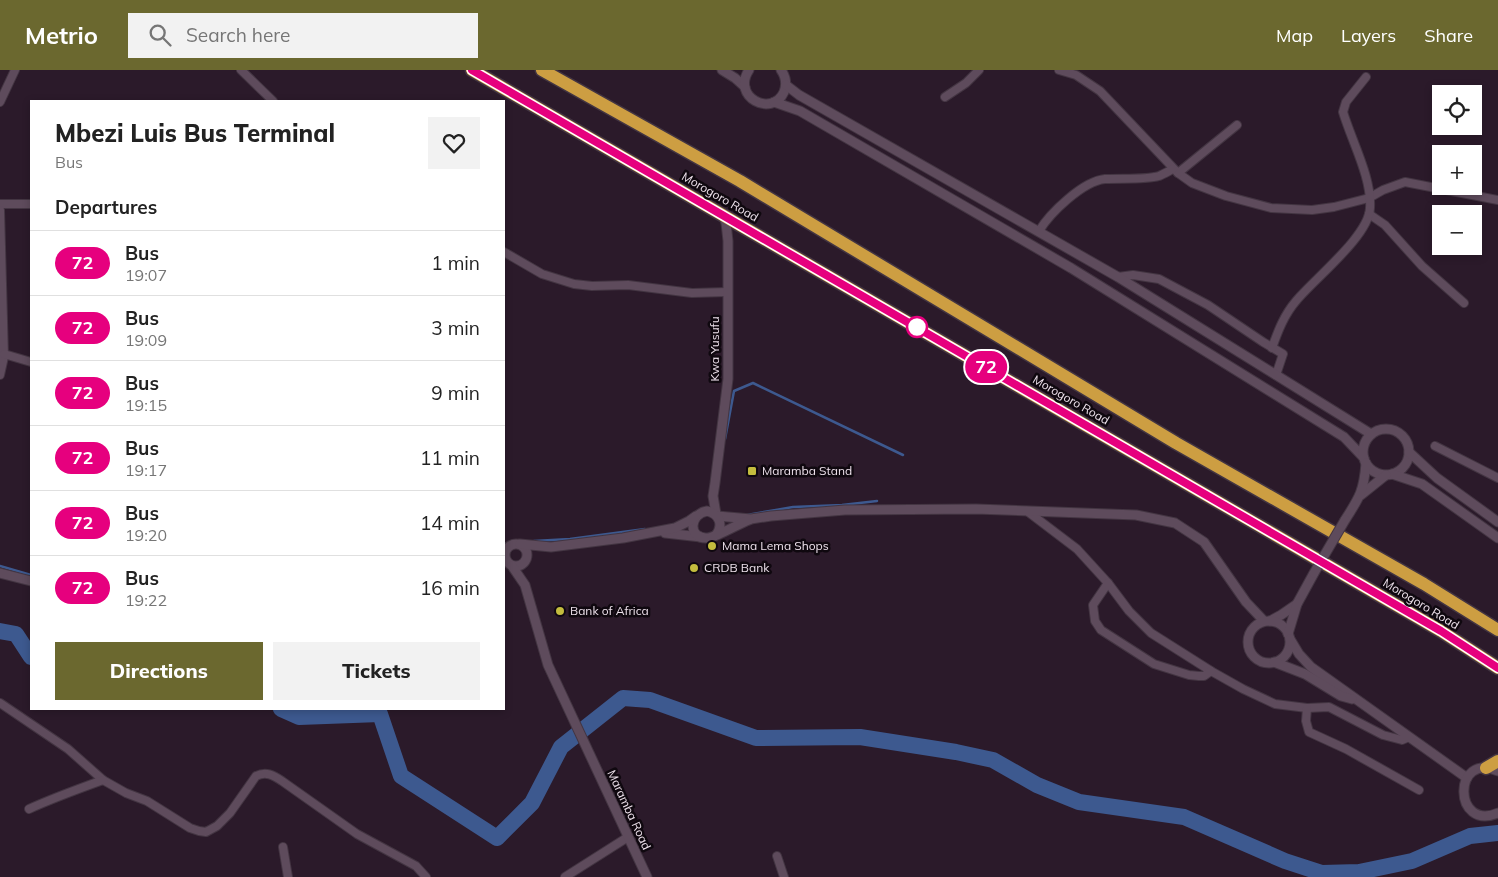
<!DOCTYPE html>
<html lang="en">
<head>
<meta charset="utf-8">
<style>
  :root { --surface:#fff; --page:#f2f2f2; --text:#222; --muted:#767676; --line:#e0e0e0; --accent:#6b682f }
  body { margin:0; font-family:Mulish,sans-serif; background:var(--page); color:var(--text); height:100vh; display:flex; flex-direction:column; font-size:19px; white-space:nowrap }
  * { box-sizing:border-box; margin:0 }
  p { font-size:16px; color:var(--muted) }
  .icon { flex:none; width:28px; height:28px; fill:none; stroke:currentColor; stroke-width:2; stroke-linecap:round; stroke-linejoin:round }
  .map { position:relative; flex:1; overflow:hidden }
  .side { position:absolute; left:30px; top:30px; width:475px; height:610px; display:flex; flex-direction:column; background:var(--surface); border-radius:0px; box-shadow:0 2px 8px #0003 }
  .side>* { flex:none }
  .badge { padding:0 10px; border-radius:16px; font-size:18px; line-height:32px }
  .tools { position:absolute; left:1432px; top:15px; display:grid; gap:10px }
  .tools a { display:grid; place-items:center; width:50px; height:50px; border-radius:0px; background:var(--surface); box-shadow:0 2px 8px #0003; font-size:25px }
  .map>.badge { position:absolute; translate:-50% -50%; box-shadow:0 0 0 2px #fff }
  h2 { padding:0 25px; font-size:19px; line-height:45px }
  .round { display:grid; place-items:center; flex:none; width:52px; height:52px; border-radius:0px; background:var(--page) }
  .head { display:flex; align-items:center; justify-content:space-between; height:85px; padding:0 25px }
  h1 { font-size:24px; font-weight:800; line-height:38px }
  .primary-button { display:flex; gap:10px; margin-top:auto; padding:10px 25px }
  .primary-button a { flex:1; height:58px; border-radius:0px; background:var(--accent); color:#fff; font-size:20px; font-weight:800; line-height:58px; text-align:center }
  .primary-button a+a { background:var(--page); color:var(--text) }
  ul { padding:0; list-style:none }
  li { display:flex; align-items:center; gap:15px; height:65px; padding:0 25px; border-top:1px solid var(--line) }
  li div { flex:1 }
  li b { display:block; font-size:19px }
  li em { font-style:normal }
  li .badge { min-width:55px; font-weight:700; text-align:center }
  header { display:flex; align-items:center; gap:30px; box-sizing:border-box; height:70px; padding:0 25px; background:var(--accent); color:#fff }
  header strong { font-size:24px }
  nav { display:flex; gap:28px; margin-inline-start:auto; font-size:18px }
  .search { width:350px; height:45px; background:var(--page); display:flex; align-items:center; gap:12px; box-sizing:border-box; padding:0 18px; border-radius:0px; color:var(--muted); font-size:19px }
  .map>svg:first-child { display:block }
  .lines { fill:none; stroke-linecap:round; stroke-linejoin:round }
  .stream { stroke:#3d598f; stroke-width:2.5 }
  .river { stroke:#3d598f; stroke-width:16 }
  .minor-casing { stroke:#433542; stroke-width:10 }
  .tertiary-casing { stroke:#433542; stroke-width:11 }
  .trunk-casing { stroke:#433542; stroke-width:15 }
  .minor { stroke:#5e4b5c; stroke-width:8 }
  .tertiary { stroke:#5e4b5c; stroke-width:9 }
  .trunk { stroke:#cd9e42; stroke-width:12 }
  .tertiary-bridge-casing { stroke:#433542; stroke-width:11; stroke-linecap:butt }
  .tertiary-bridge { stroke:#5e4b5c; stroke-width:9 }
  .line-casing { stroke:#fff; stroke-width:11 }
  .line { stroke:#e6007e; stroke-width:8 }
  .stop-dot { fill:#fff; stroke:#e6007e; stroke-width:2.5 }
  .poi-dot { fill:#c4bd3e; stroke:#0f080f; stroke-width:2 }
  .labels { text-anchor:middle; stroke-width:5; stroke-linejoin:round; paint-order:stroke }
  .street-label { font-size:12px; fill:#ede1eb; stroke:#0f080f }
  .poi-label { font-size:12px; fill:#ede1eb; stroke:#0f080f; text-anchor:start }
</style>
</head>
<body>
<header>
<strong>Metrio</strong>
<div class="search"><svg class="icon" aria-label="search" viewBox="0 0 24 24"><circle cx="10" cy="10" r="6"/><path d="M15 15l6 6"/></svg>Search here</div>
<nav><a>Map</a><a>Layers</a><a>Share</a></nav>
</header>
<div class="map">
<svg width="1498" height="807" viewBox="0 0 1498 807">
  <rect width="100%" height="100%" fill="#2b1a2a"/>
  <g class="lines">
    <g class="stream">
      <polyline points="725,369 734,321 753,313 903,385"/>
      <polyline points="747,445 793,437 842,435 877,431"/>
      <polyline points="534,471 570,469 645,459"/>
      <polyline points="504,474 519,472"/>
      <polyline points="0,496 31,505"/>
    </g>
    <g class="river">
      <polyline points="0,561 16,564 31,587"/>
      <polyline points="281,639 299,647 380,644 401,706 497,768 532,733 561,677 623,628 650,630 756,668 860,667 956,682 993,690 1037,715 1079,732 1184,747 1285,791 1322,803 1359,802 1412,791 1470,766 1498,763"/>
    </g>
    <g class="minor-casing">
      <g id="minor">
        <polyline points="241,0 273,31"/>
        <polyline points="1059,0 1076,5 1100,21 1178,103 1192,113 1226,126 1271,138 1312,140 1334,137 1369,128 1383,120 1405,112 1498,130"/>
        <polyline points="945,27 966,13 979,0"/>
        <polyline points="0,32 15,0"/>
        <polyline points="1178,103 1237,55"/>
        <polyline points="0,134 31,134"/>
        <polyline points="0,140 4,287 0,305"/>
        <polyline points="1369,144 1385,155 1422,196 1464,233"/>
        <path d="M1039 161C1050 143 1083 111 1105 109 1120 108 1145 110 1159 106 1164 104 1169 101 1173 99"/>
        <polyline points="504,182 542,204 574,214 592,216 628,215 692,223 727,222"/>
        <polyline points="1118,207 1133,205 1159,209 1208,235 1263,272 1283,284 1276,305"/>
        <path d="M1272 278C1278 261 1284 245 1296 231 1314 209 1369 166 1370 138 1372 108 1352 72 1343 42L1346 32 1366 7"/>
        <polyline points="4,284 31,292"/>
        <polyline points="1435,376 1498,408"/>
        <polyline points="1027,441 1077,479 1108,513 1129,541 1151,563 1211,601 1243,619 1275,634 1307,638 1329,637 1383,665 1402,670 1409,667"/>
        <polyline points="1108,513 1093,535 1095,551 1101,560 1154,594 1189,605 1199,606 1204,606 1211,601"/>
        <path d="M0 633 68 679 103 710 126 723 147 731 190 758 199 761 206 762 217 756 230 743 256 706C266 701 273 705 282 711L357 764 416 796 426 807"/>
        <polyline points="1307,638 1306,651 1309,662 1346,679 1419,720"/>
        <path d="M29 739C53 728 78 719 103 710"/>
        <polyline points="283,777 288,807"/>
        <polyline points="777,786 784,807"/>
        <polyline points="565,807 628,767"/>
      </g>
    </g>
    <g class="tertiary-casing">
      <g id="tertiary">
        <polyline points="722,0 735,8 745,17"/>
        <path d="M749 0C731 27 772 48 784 22 787 14 786 7 781 0"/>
        <polyline points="786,15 799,25 1118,207 1371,364"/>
        <polyline points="774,32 800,41 1071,198 1344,367 1364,388"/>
        <circle cx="1386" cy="382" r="23"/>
        <polyline points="1409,382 1437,408 1498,452"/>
        <polyline points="1392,404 1422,414 1498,468"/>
        <polyline points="1361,425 1386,405"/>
        <polyline points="716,444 713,426 715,413 728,309 728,171 726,153 723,145"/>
        <polyline points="717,446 751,449 771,446 845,440 976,439 1136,445 1175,453 1204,472 1246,532 1264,551"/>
        <path d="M1345 450C1360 427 1364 420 1366 393"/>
        <polyline points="665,463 701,467"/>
        <path d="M715 466C724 456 720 444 707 441 689 444 688 468 706 468 713 469 740 453 749 450"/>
        <circle cx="516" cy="485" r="11"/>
        <polyline points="520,474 551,477 623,468 675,458 689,451 696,446"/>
        <polyline points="512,496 525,515 548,595 647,807"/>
        <polyline points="0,503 31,511"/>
        <polyline points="1270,551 1281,545 1297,534"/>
        <circle cx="1269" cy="572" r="21"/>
        <polyline points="1288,564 1297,534 1314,503"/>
        <polyline points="1290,569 1299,584 1311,597 1467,708"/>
        <polyline points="1274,592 1305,604 1341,626 1352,629"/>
        <path d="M1498 701C1452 681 1453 762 1498 743"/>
      </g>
    </g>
    <g class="trunk-casing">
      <g id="trunk">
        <polyline points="472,0 1441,561 1498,598"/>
        <polyline points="542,0 740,111 1176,373 1424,514 1498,560"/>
        <polyline points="1486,698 1498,691"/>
      </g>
    </g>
    <use href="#minor" class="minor"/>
    <use href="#tertiary" class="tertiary"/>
    <use href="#trunk" class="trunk"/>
    <g class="tertiary-bridge-casing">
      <polyline id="tertiary-bridge" points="1314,503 1345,450"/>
    </g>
    <use href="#tertiary-bridge" class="tertiary-bridge"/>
  </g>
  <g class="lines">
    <g class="line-casing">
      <polyline id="line" points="472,0 1441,561 1498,598"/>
    </g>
    <use href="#line" class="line"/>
  </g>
  <circle class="stop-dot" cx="917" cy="257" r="10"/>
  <g class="poi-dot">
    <rect x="747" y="396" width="10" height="10" rx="2.5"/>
    <circle cx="712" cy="476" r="5"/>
    <circle cx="694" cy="498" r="5"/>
    <circle cx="560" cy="541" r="5"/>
  </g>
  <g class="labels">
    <g class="street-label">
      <text transform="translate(720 127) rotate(30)" y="4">Morogoro Road</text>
      <text transform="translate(715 279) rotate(-90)" y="4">Kwa Yusufu</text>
      <text transform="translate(1071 330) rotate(30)" y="4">Morogoro Road</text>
      <text transform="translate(1421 534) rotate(31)" y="4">Morogoro Road</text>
      <text transform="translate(629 740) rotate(65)" y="4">Maramba Road</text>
    </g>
    <g class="poi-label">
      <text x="762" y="405">Maramba Stand</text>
      <text x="722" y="480">Mama Lema Shops</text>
      <text x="704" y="502">CRDB Bank</text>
      <text x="570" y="545">Bank of Africa</text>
    </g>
  </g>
</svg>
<div class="tools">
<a><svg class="icon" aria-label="locate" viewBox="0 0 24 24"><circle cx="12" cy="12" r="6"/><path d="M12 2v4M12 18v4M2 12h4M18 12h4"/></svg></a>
<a>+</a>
<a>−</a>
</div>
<b class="badge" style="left:986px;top:297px;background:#e6007e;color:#fff">72</b>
<section class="side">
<div class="head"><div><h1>Mbezi Luis Bus Terminal</h1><p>Bus</p></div><a class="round"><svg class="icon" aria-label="heart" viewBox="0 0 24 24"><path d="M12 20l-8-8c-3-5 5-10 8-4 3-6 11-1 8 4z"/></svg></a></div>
<h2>Departures</h2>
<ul>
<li><span class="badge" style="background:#e6007e;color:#fff">72</span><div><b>Bus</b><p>19:07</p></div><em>1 min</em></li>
<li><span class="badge" style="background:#e6007e;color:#fff">72</span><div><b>Bus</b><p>19:09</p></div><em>3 min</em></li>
<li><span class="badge" style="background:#e6007e;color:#fff">72</span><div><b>Bus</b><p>19:15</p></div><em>9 min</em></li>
<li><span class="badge" style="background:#e6007e;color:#fff">72</span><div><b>Bus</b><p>19:17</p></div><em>11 min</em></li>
<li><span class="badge" style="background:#e6007e;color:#fff">72</span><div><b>Bus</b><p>19:20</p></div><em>14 min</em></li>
<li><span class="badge" style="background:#e6007e;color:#fff">72</span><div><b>Bus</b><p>19:22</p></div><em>16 min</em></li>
</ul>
<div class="primary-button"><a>Directions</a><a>Tickets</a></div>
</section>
</div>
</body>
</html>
